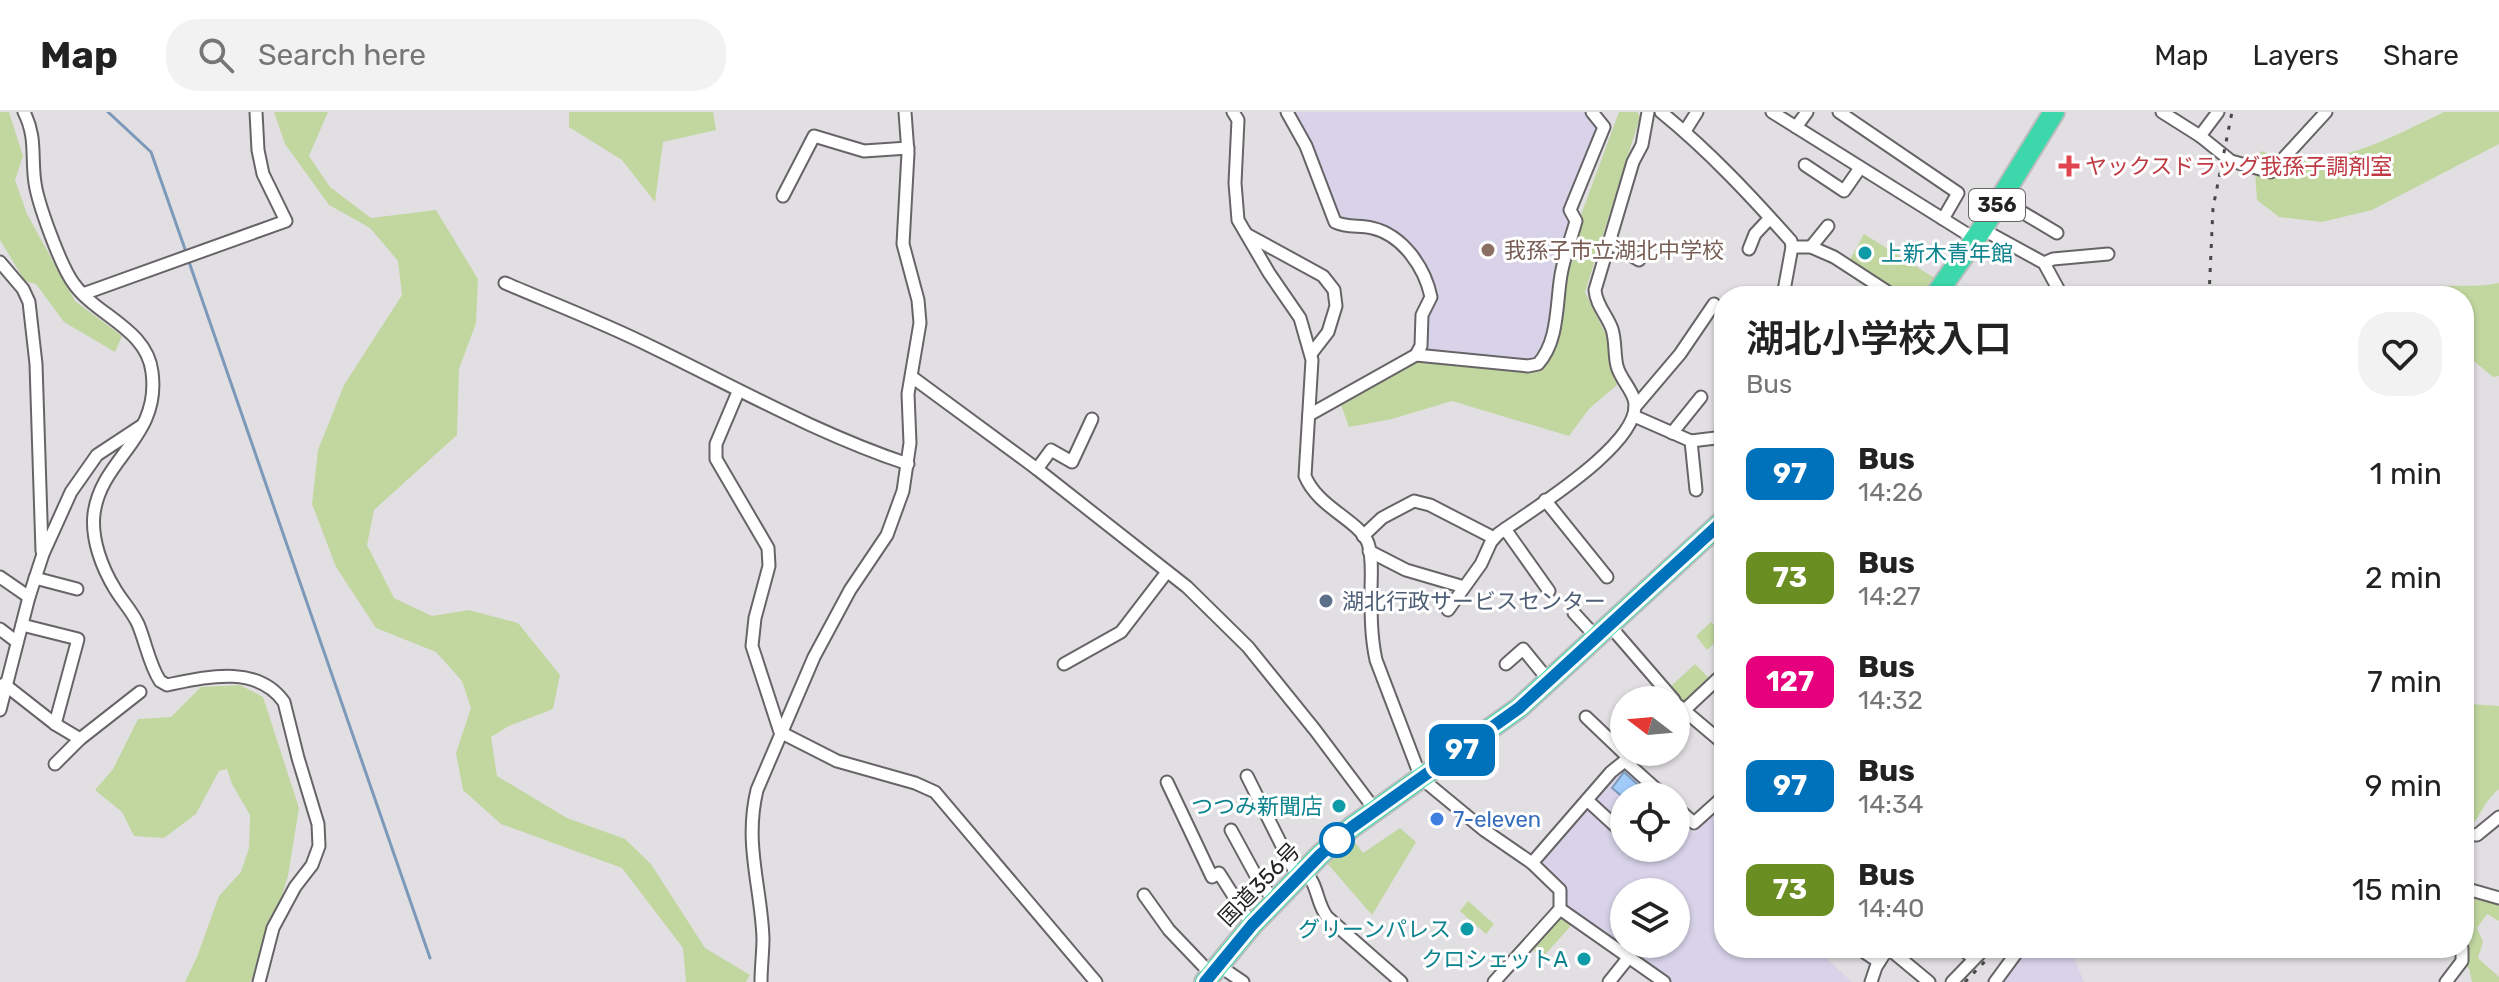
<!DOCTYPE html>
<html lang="en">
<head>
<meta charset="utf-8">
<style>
  :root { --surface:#fff; --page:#f2f2f2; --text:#222; --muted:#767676; --line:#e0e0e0 }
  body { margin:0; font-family:Rubik,"Noto Sans JP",sans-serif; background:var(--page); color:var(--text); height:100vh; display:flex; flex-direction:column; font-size:30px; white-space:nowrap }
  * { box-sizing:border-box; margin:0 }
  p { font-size:26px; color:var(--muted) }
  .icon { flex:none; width:44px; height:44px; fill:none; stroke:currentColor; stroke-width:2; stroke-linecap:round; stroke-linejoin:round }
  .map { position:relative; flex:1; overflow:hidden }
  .panel { position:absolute; left:1714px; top:174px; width:760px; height:672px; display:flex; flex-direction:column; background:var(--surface); border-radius:32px; box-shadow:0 2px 6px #0004 }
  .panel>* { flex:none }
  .badge { padding:0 16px; border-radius:12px; font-size:28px; line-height:52px }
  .needle { width:52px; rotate:286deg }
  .buttons { position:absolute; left:1610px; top:574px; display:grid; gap:16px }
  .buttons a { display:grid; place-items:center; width:80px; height:80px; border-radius:50%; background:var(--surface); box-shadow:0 2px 6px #0004; font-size:40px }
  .map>.badge { position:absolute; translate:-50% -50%; box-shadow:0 0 0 4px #fff }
  .round { display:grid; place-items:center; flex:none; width:84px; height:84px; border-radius:32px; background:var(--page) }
  .head { display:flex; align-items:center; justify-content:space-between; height:136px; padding:0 32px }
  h1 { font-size:38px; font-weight:600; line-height:60px }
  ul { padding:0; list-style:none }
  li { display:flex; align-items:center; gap:24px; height:104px; padding:0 32px }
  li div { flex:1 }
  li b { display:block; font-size:30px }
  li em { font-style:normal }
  li .badge { min-width:88px; font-weight:700; text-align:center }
  header { display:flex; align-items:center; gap:48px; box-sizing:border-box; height:112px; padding:0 40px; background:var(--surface); border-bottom:2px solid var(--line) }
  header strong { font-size:38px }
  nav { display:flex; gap:44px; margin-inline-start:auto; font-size:28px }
  .search { width:560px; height:72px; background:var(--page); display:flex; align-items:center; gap:20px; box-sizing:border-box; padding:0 28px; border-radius:32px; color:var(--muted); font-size:30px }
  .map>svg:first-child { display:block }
  .education { fill:#d8d3e9; fill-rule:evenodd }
  .green { fill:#c2d7a0 }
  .water { fill:#a1ccfa; stroke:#7c99ba; stroke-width:2 }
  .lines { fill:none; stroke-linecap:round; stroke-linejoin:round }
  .stream { stroke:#7c99ba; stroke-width:3 }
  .street-casing { stroke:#676468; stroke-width:15 }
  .highway-casing { stroke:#bdbdbd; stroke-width:24 }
  .street { stroke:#fff; stroke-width:11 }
  .highway { stroke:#3cd7aa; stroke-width:20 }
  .rail { stroke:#494849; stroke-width:3; stroke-dasharray:4 8; stroke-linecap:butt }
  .line-casing { stroke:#fff; stroke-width:18 }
  .line { stroke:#0072bc; stroke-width:12 }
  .health-dot { fill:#e0444e; stroke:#fff; stroke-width:3 }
  .education-dot { fill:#8d6e63; stroke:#fff; stroke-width:3 }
  .culture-dot { fill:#0f9aa8; stroke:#fff; stroke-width:3 }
  .service-dot { fill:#5c6f8a; stroke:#fff; stroke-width:3 }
  .shop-dot { fill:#3f7fe0; stroke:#fff; stroke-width:3 }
  .stop-dot { fill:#fff; stroke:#0072bc; stroke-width:4 }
  .labels { text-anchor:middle; stroke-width:6; stroke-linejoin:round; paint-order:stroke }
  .shield { fill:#fff; stroke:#666566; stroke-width:2 }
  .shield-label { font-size:20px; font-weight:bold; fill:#242324 }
  .health-label { font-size:22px; fill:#be3a42; stroke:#fff; text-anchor:start }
  .education-label { font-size:22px; fill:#785e54; stroke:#fff; text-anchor:start }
  .culture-label { font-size:22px; fill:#0d838f; stroke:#fff; text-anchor:end }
  .service-label { font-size:22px; fill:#4e5e75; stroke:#fff; text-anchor:start }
  .shop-label { font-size:22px; fill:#366cbe; stroke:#fff; text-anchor:start }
  .street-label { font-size:22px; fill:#242324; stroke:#fff }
</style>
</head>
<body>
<header>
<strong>Map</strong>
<div class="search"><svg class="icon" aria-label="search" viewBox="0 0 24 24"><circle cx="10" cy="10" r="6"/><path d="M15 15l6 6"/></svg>Search here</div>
<nav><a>Map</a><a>Layers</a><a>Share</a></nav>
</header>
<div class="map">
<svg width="2499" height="870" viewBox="0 0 2499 870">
  <rect width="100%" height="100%" fill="#e2dfe3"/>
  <g class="education">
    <polygon points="1291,0 1587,0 1599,16 1572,109 1554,200 1542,240 1535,248 1430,240 1426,227 1426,209 1434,188 1397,122 1337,107"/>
    <path d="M1625 656 1655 684H1624V736H1676V704L1694 721 1724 690V836H1815L1852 870H1662L1560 797V778L1540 752ZM1624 780H1676V832H1624Z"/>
    <polygon points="2020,836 2070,836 2084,870 1995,870"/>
  </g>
  <g class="green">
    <polygon points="0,0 9,0 23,44 15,68 27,102 75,189 122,224 115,240 64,210 36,172 25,169 0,128"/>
    <polygon points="274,0 328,0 309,44 330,75 371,106 436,98 478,167 476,211 459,257 457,323 374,398 367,433 394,486 432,504 469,498 518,511 560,563 553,597 509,614 491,625 497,664 567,706 625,727 651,752 705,836 750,863 746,870 686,870 683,836 622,756 501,712 463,678 456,641 471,596 462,569 436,540 376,516 336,455 312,392 318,338 344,273 402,183 398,149 370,116 329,93 285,32"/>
    <polygon points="569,0 713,0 716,18 663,30 655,90 622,48 569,15"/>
    <polygon points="1619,0 1637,0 1640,5 1585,180 1606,223 1610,249 1618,272 1589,297 1569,324 1452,289 1392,307 1349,315 1340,290 1426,245 1534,252 1548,239 1572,127"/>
    <path d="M2444 0H2499V32L2372 98 2322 110 2279 105 2257 88 2255 59 2261 39C2325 64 2387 27 2444 0Z"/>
    <polygon points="1864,122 1944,172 1935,184 1894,184 1847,153"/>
    <path d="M2499 171V264L2493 265 2464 241V184H2428L2430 175C2454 172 2476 176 2499 171Z"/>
    <polygon points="1711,510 1717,516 1724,511 1724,523 1707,538 1696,524"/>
    <polygon points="1695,552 1714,571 1684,600 1669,576"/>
    <polygon points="240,573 263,585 299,696 288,764 264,840 250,870 185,870 197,845 219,784 241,760 249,736 250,703 232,672 227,657 219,659 196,702 164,726 134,724 122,700 95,678 113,657 138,607 171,605 201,575"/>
    <path d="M2471 592 2499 594V677C2483 689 2479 710 2464 722V604Z"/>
    <polygon points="1400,716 1416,730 1372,803 1320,743 1347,720 1363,741"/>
    <polygon points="2464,780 2499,791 2499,809 2487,802 2477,816 2483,830 2478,846 2499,865 2499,870 2472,870 2469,857 2462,849"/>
    <polygon points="1468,789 1494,812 1486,822 1460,799"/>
    <polygon points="1560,797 1576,808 1543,845 1527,834"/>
  </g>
  <polygon class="water" points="1624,660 1650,684 1624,684 1624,705 1615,697 1624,686 1612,676"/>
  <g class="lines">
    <g class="stream">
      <polyline points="108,0 151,40 186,140"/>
      <polyline points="188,147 430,846"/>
    </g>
    <g class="street-casing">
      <g id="street">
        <path d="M24 0C37 26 31 44 35 71 38 92 61 155 74 172 97 204 147 217 152 260 161 326 101 346 94 402 91 427 102 456 115 477 122 489 132 499 138 512 146 531 149 552 160 569L167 573C206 565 257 552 284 590L298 646 318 712 319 734 312 753 295 775 273 816 259 870"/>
        <path d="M1233 0 1238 8 1235 71 1238 108 1269 161 1300 206 1312 248 1305 364C1318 396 1359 408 1368 431 1373 446 1371 464 1371 480 1371 503 1371 525 1376 548L1421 666 1484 718 1532 751 1560 778V797L1494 870"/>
        <path d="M1287 0 1306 34 1335 110C1347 116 1359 113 1372 116 1403 123 1425 156 1431 185L1422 203 1421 234 1416 243 1309 303"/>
        <path d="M1661 0C1709 39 1750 83 1791 129L1792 135 1783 184"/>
        <polyline points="1772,0 1975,127"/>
        <polyline points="1839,0 1958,81 1943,107"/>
        <polyline points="2162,0 2200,24 2231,49 2271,60 2326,0"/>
        <polyline points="1796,15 1807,0"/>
        <polyline points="1685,19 1697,0"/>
        <polyline points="2200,24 2218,0"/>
        <polyline points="1805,53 1844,79 1860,56"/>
        <polyline points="783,84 814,24 864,39 908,36"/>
        <polyline points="2000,87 2057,121"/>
        <polyline points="1982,117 2044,151 2062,184"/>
        <polyline points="1248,123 1323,164 1334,178 1336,194 1328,220 1311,242"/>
        <polyline points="1610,131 1639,148"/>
        <polyline points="1792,135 1811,135 1834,145 1894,184"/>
        <polyline points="1811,135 1828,114"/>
        <polyline points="1749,137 1755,122 1770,106"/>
        <polyline points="0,150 23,177 29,190 36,252 42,439"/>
        <polyline points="2044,151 2053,147 2108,142"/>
        <path d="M505 171C554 192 604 211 652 235 737 276 818 322 908 352"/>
        <polyline points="83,182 286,109 263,62 258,38 256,0"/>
        <path d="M1416 243 1528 254 1538 252C1559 229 1556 192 1561 163 1564 145 1571 127 1576 109L1570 98 1604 15 1592 0"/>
        <polyline points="912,265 1037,357 1187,475 1248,535 1315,618 1375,698"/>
        <polyline points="738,280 716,332 716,347 768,436 769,454 755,506 752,534 780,620 837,649 915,671 935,680 1096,870"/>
        <polyline points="1635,295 1680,242 1714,192"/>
        <polyline points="1634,304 1691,329 1696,378"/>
        <polyline points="1672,321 1701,285"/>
        <polyline points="1691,329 1724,325"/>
        <polyline points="1037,357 1051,338 1072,350 1092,307"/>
        <polyline points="1545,388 1607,465"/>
        <polyline points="1505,417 1549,479"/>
        <polyline points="1363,424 1382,406 1414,389 1430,393 1494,426"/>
        <polyline points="1369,439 1406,458 1464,475"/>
        <polyline points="0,465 29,485"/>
        <polyline points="35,466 77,477"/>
        <path d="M1448 498 1481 452 1491 430 1498 422C1528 400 1647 329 1634 287 1630 275 1620 266 1617 254 1614 242 1616 230 1612 217 1607 203 1596 193 1595 178L1633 50 1642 33 1648 0"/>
        <polyline points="1574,501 1597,526"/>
        <polyline points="22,513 78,527 55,612"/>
        <polyline points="1610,514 1674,588"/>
        <polyline points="0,517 17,530"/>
        <polyline points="1064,552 1121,520 1167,460"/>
        <polyline points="1506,552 1523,537 1550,570"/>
        <polyline points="4,572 55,612 80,627"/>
        <polyline points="1679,594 1724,632"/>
        <polyline points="0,598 29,485 43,442 71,380 97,343 141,314"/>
        <polyline points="1586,605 1629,646"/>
        <polyline points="1676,606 1724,561"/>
        <polyline points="1625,649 1664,684"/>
        <polyline points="55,652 80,627 140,580"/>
        <polyline points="1247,664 1297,764"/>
        <polyline points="1167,670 1212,765 1219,761 1252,813"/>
        <polyline points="1587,688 1624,722"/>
        <polyline points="1676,695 1694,711 1724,684"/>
        <polyline points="1231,718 1255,762 1274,789"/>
        <polyline points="2464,722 2477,723 2499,705"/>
        <polyline points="1639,736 1641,738"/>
        <polyline points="1532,751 1611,660 1636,640"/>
        <path d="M1304 757C1319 775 1316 790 1327 805L1401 870"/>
        <polyline points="2464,776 2499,786"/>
        <polyline points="1144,783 1169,818 1211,862"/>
        <polyline points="1560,797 1664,870"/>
        <polyline points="1858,836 1879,850"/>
        <polyline points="1888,836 1929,870"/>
        <polyline points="1961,836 1974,847"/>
        <polyline points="1218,853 1243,870"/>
        <path d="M761 870C761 855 763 841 763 826 761 774 744 732 757 678L814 545 850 478 887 423 903 379 910 331 908 282 920 211 918 188 903 132 908 41 905 0"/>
        <polyline points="1609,870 1629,845"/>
        <polyline points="1871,870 1876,855 1888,836"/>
        <polyline points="1952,870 1985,836"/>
        <polyline points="1995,870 2020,836"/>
        <polyline points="2446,870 2462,849 2462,836"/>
      </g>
    </g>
    <g class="highway-casing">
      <g id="highway">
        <polyline points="1935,184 1982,117 2054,0"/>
        <polyline points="1205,870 1252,813 1320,743 1352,715 1519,596 1724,408"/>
      </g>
    </g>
    <use href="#street" class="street"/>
    <use href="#highway" class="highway"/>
    <g class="rail">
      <polyline points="2209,184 2213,96 2232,0"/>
      <polyline points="1965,870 1998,836"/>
    </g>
  </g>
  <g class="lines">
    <g class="line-casing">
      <polyline id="line" points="1205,870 1252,813 1320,743 1352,715 1519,596 1724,408"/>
    </g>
    <use href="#line" class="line"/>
  </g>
  <path class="health-dot" d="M2065 42h8v8h8v8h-8v8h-8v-8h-8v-8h8z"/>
  <circle class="education-dot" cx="1488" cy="138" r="8"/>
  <g class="culture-dot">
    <circle cx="1865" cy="141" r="8"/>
    <circle cx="1339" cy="694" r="8"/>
    <circle cx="1467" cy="817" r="8"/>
    <circle cx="1584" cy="847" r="8"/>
  </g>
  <circle class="service-dot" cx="1326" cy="489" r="8"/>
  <circle class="shop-dot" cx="1437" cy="707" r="8"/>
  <circle class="stop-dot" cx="1337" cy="728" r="16"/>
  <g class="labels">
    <rect class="shield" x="1969" y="77" width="56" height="32" rx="6"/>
    <g class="shield-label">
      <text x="1997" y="100">356</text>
    </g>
    <g class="health-label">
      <text x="2085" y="62">ヤックスドラッグ我孫子調剤室</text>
    </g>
    <g class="education-label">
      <text x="1504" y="146">我孫子市立湖北中学校</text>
    </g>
    <g class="culture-label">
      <text x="1881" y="149" text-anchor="start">上新木青年館</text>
      <text x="1323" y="702">つつみ新聞店</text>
      <text x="1451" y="825">グリーンパレス</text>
      <text x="1568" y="855">クロシェットA</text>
    </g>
    <g class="service-label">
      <text x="1342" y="497">湖北行政サービスセンター</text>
    </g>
    <g class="shop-label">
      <text x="1453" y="715">7-eleven</text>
    </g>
    <g class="street-label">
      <text transform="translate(1259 772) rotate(-46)" y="8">国道356号</text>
    </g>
  </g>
</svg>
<div class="buttons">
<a><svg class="needle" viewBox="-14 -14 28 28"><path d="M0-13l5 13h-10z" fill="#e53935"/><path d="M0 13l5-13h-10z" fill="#767676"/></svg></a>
<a><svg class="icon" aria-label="locate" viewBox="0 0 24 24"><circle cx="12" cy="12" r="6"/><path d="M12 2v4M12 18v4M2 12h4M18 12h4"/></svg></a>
<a><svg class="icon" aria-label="layers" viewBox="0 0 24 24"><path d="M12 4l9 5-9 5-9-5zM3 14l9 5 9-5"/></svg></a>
</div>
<b class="badge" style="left:1462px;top:638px;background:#0072bc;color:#fff">97</b>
<section class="panel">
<div class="head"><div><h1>湖北小学校入口</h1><p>Bus</p></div><a class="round"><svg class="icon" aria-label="heart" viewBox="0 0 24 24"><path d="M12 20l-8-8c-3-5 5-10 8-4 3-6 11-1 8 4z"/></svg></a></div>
<ul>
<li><span class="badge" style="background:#0072bc;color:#fff">97</span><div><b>Bus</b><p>14:26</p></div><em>1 min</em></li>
<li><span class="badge" style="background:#6b8e23;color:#fff">73</span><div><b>Bus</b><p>14:27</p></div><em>2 min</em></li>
<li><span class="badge" style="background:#e6007e;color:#fff">127</span><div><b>Bus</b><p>14:32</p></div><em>7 min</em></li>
<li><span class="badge" style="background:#0072bc;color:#fff">97</span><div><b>Bus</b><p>14:34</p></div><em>9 min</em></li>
<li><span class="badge" style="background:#6b8e23;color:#fff">73</span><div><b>Bus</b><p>14:40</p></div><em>15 min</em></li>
</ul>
</section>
</div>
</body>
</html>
